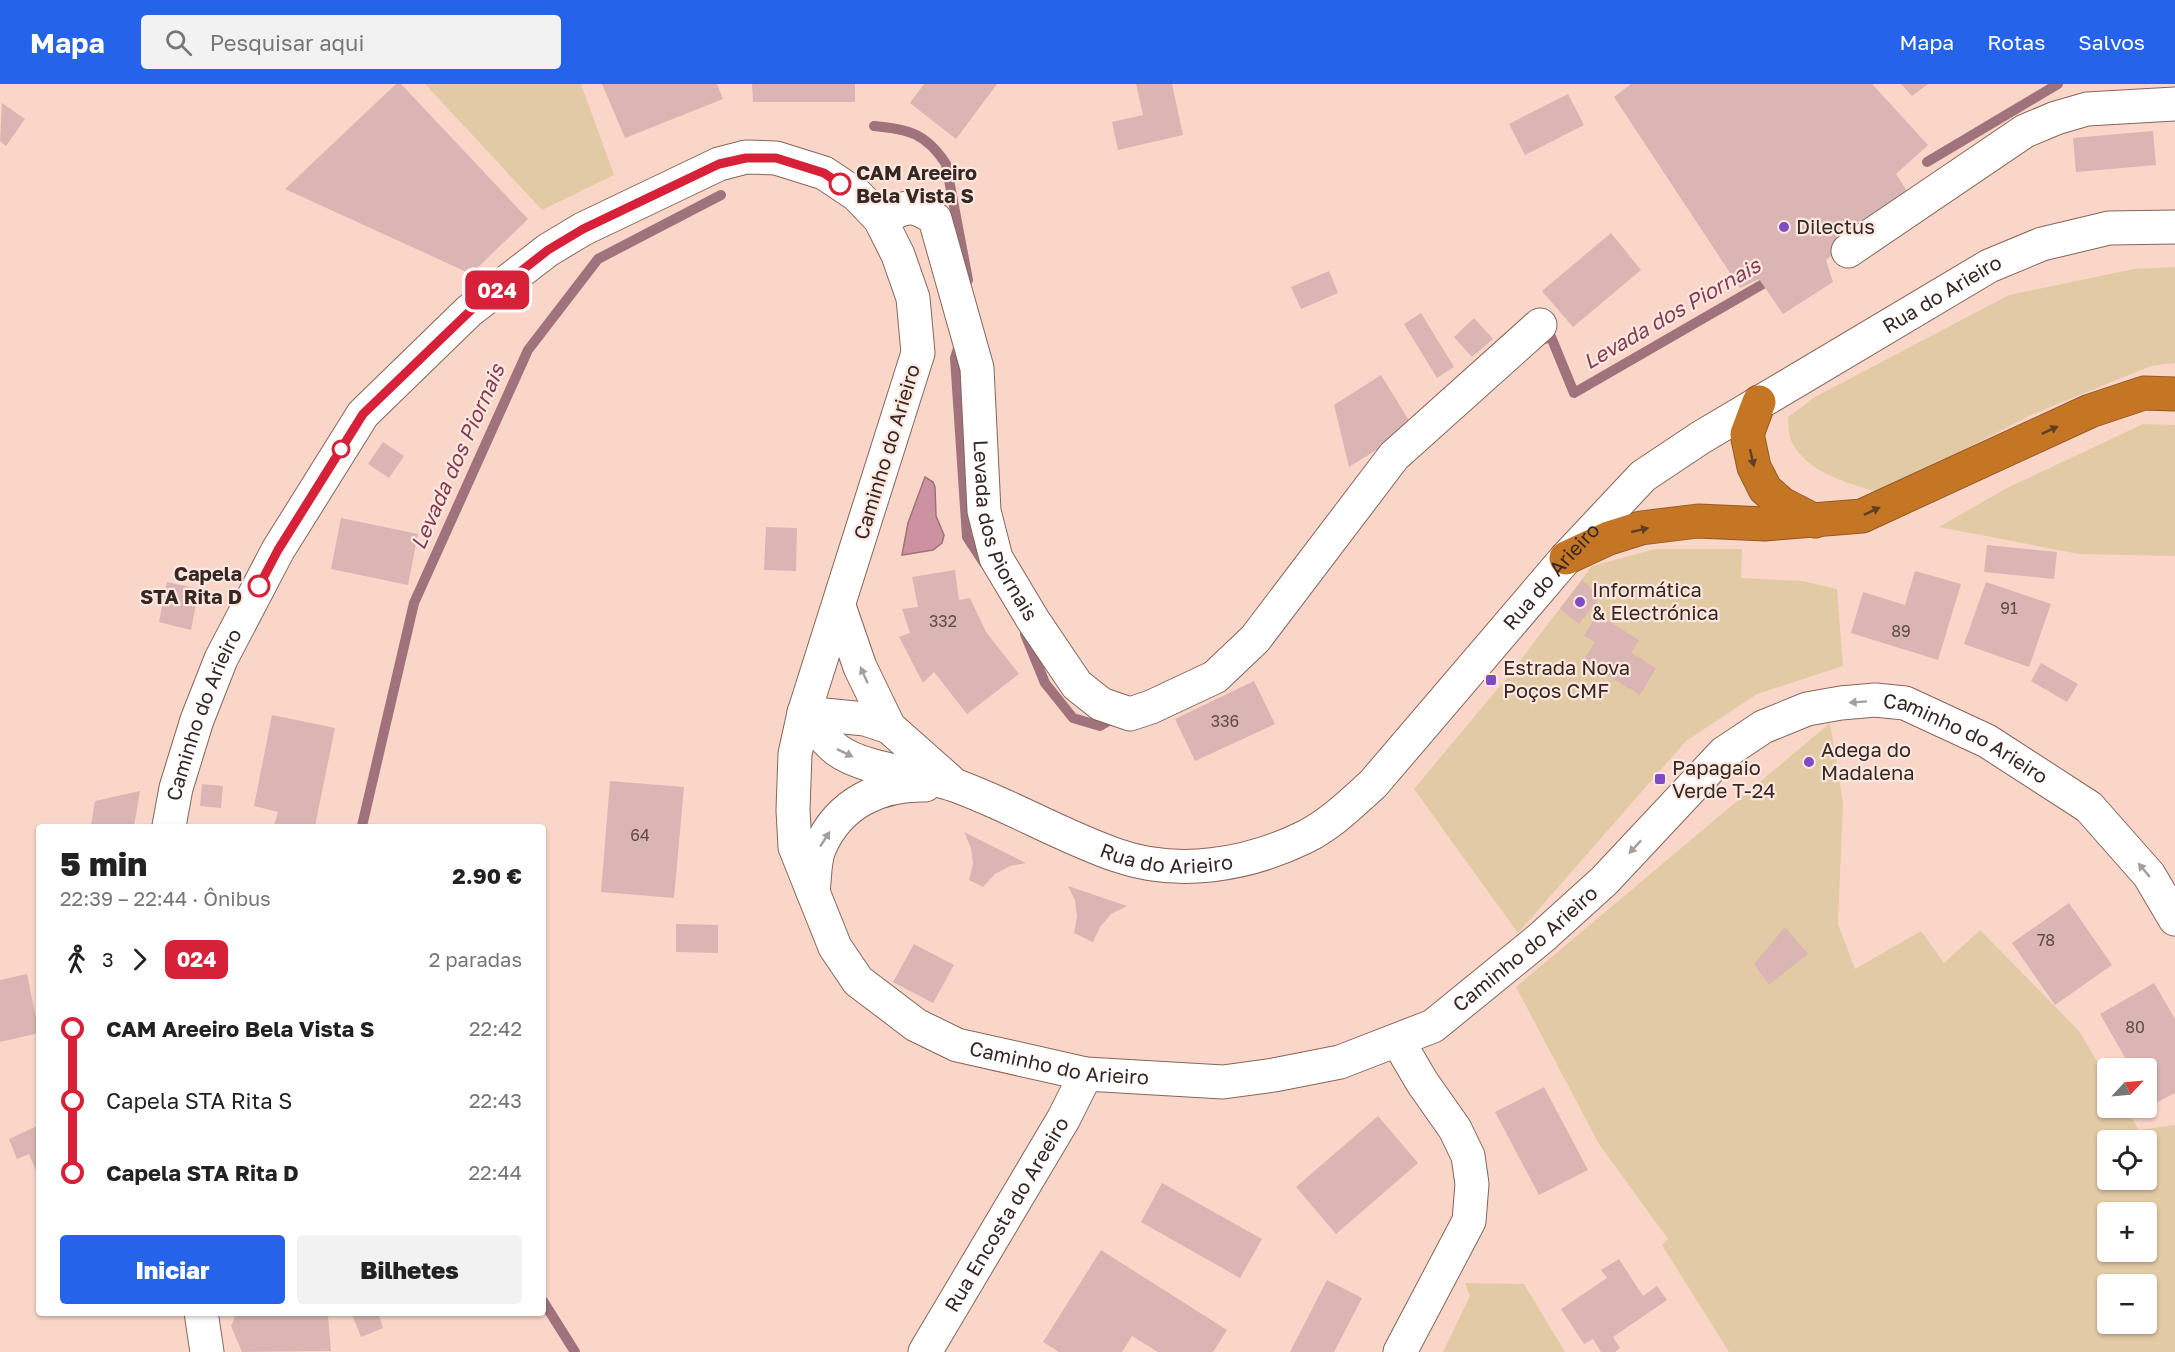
<!DOCTYPE html>
<html lang="pt">
<head>
<meta charset="utf-8">
<style>
  :root { --surface:#fff; --page:#f2f2f2; --text:#222; --muted:#767676; --accent:#2563eb }
  body { margin:0; font-family:"Golos Text",sans-serif; background:var(--page); color:var(--text); height:100vh; display:flex; flex-direction:column; font-size:22px; white-space:nowrap }
  * { box-sizing:border-box; margin:0 }
  p { font-size:20px; color:var(--muted) }
  .icon { flex:none; width:33px; height:33px; fill:none; stroke:currentColor; stroke-width:2; stroke-linecap:round; stroke-linejoin:round }
  .map { position:relative; flex:1; overflow:hidden }
  .panel { position:absolute; left:36px; top:740px; width:510px; height:492px; display:flex; flex-direction:column; background:var(--surface); border-radius:6px; box-shadow:0 2px 4px #0004 }
  .panel>* { flex:none }
  .badge { padding:0 12px; border-radius:9px; font-size:21px; line-height:39px }
  .needle { width:39px; rotate:64deg }
  .buttons { position:absolute; left:2097px; top:974px; display:grid; gap:12px }
  .buttons a { display:grid; place-items:center; width:60px; height:60px; border-radius:6px; background:var(--surface); box-shadow:0 2px 4px #0004; font-size:30px }
  .map>.badge { position:absolute; translate:-50% -50%; box-shadow:0 0 0 3px #fff }
  .legs { display:flex; align-items:center; gap:9px; height:66px; padding:0 24px; font-size:20px }
  .legs p { margin-inline-start:auto }
  .overview { display:flex; align-items:center; justify-content:space-between; height:102px; padding:0 24px }
  h1 { font-size:33px; font-weight:800; line-height:45px }
  .primary-button { display:flex; gap:12px; margin-top:auto; padding:12px 24px }
  .primary-button a { flex:1; height:69px; border-radius:6px; background:var(--accent); color:#fff; font-size:24px; font-weight:800; line-height:69px; text-align:center }
  .primary-button a+a { background:var(--page); color:var(--text) }
  ul { padding:0 24px; list-style:none }
  li { display:flex; align-items:center; gap:21px; height:72px; font-size:22px }
  li i { display:grid; place-items:center; width:9px; height:100%; margin:0 8px; background:currentColor }
  li i::after { content:''; width:15px; height:15px; margin:-8px; border:4px solid; border-radius:50%; background:var(--surface) }
  li p { margin-inline-start:auto }
  li:first-child i { background:linear-gradient(#0000 50%,currentColor 0) }
  li:last-child i { background:linear-gradient(currentColor 50%,#0000 0) }
  header { display:flex; align-items:center; gap:36px; box-sizing:border-box; height:84px; padding:0 30px; background:var(--accent); color:#fff }
  header strong { font-size:28px }
  nav { display:flex; gap:33px; margin-inline-start:auto; font-size:21px }
  .search { width:420px; height:54px; background:var(--page); display:flex; align-items:center; gap:15px; box-sizing:border-box; padding:0 21px; border-radius:6px; color:var(--muted); font-size:22px }
  .map>svg:first-child { display:block }
  .green { fill:#e2cba4; fill-rule:evenodd }
  .water { fill:#cd92a2; stroke:#9f727c; stroke-width:1.5 }
  .lines { fill:none; stroke-linecap:round; stroke-linejoin:round }
  .stream { stroke:#9f727c; stroke-width:10 }
  .building { fill:#dab5b3 }
  .minor-casing { stroke:#85665b; stroke-width:35 }
  .highway-casing { stroke:#925a24; stroke-width:35 }
  .minor { stroke:#fff; stroke-width:33 }
  .highway { stroke:#c47625; stroke-width:33 }
  .oneway { fill:#603f24 }
  .oneway2 { fill:#a49e9c }
  .line-1-casing { stroke:#fff; stroke-width:14 }
  .line-1 { stroke:#d62138; stroke-width:9 }
  .stop-1-dot { fill:#fff; stroke:#d62138; stroke-width:3 }
  .poi-dot { fill:#7f4bc3; stroke:#fde7df; stroke-width:2 }
  .labels { text-anchor:middle; stroke-width:4.5; stroke-linejoin:round; paint-order:stroke }
  .number-label { font-size:16px; fill:#5e4a47 }
  .stop-label { font-size:20px; font-weight:bold; fill:#352723; stroke:#fde7df; text-anchor:start }
  .poi-label { font-size:20px; fill:#352723; stroke:#fde7df; text-anchor:start }
  .street-label { font-size:20px; fill:#352723; stroke:#fde7df }
  .water-label { font-size:21px; font-style:italic; fill:#853b54; stroke:#fde7df }
</style>
</head>
<body>
<header>
<strong>Mapa</strong>
<div class="search"><svg class="icon" aria-label="search" viewBox="0 0 24 24"><circle cx="10" cy="10" r="6"/><path d="M15 15l6 6"/></svg>Pesquisar aqui</div>
<nav><a>Mapa</a><a>Rotas</a><a>Salvos</a></nav>
</header>
<div class="map">
<svg width="2175" height="1268" viewBox="0 0 2175 1268">
  <rect width="100%" height="100%" fill="#fad6c9"/>
  <g class="green">
    <polygon points="425,0 581,0 614,91 542,126"/>
    <path d="M2175 183V279L2151 282 2031 331 1880 409C1849 399 1805 389 1791 356 1788 349 1789 340 1788 333L1815 313 2009 211 2134 185Z"/>
    <polygon points="2143,340 2175,341 2175,472 2079,470 1939,443 2005,405"/>
    <polygon points="1655,465 1742,465 1741,494 1802,497 1837,505 1843,582 1757,610 1686,657 1518,849 1414,705 1510,590 1592,482"/>
    <path d="M1830 639 1843 719 1838 840 1855 885 1921 847 1944 879 1980 846 2079 947 2107 994 2108 1023H2125L2139 1046 2175 1041V1268H1729L1662 1161 1668 1155 1599 1060 1516 903ZM2108 1056H2146V1095H2108ZM2108 1128H2146V1167H2108ZM2108 1200H2146V1239H2108Z"/>
    <polygon points="1465,1199 1524,1200 1565,1268 1443,1268 1470,1212"/>
  </g>
  <polygon class="water" points="925,393 933,398 935,403 936,432 944,451 942,459 933,466 902,471 908,439"/>
  <g class="lines">
    <g class="stream">
      <path d="M874 42C908 45 926 49 946 80L968 196"/>
      <polyline points="1927,78 2058,0"/>
      <polyline points="1538,257 1551,253 1574,309 1775,193"/>
      <polyline points="960,258 955,274 967,453 984,479"/>
      <polyline points="1025,550 1045,599 1073,634 1100,642 1117,632"/>
      <polyline points="362,742 414,519 528,266 598,175 721,111"/>
      <polyline points="543,1217 575,1268"/>
    </g>
  </g>
  <g class="building">
    <polygon points="396,0 401,0 528,135 471,190 285,105"/>
    <polygon points="602,0 717,0 723,15 625,54"/>
    <polygon points="752,0 855,0 855,18 753,18"/>
    <polygon points="924,0 997,0 956,55 910,19"/>
    <polygon points="1136,0 1172,0 1183,51 1118,66 1112,38 1143,31"/>
    <polygon points="1631,0 1872,0 1928,61 1896,90 1909,110 1826,176 1833,198 1783,230 1759,195 1740,204 1614,13"/>
    <polygon points="1901,0 1928,0 1912,12"/>
    <polygon points="1568,10 1584,41 1525,71 1509,40"/>
    <polygon points="2,19 25,35 6,62 0,57"/>
    <polygon points="2153,47 2156,81 2076,88 2073,54"/>
    <polygon points="1611,149 1641,186 1573,243 1542,207"/>
    <polygon points="1329,187 1338,209 1301,225 1291,203"/>
    <polygon points="1421,229 1454,283 1437,294 1404,240"/>
    <polygon points="1474,234 1493,255 1472,273 1454,253"/>
    <polygon points="1381,291 1413,343 1349,383 1334,321"/>
    <polygon points="383,358 404,372 389,394 368,380"/>
    <polygon points="341,434 418,450 408,501 331,485"/>
    <polygon points="766,443 797,444 796,487 764,486"/>
    <polygon points="1987,461 2057,468 2054,495 1984,488"/>
    <polygon points="955,486 959,516 970,514 986,548 1019,590 967,630 934,588 923,599 899,553 910,549 902,525 918,523 912,493"/>
    <polygon points="1915,487 1961,500 1938,576 1851,549 1863,508 1905,521"/>
    <polygon points="1582,496 1601,512 1579,540 1560,525"/>
    <polygon points="167,498 199,505 191,546 159,538"/>
    <polygon points="1986,498 2051,520 2029,583 1964,560"/>
    <polygon points="1597,530 1639,556 1631,569 1656,584 1640,611 1583,577 1595,558 1584,552"/>
    <polygon points="2041,579 2078,600 2067,618 2031,597"/>
    <polygon points="1254,597 1275,640 1195,677 1175,635"/>
    <polygon points="272,631 335,644 315,742 274,742 278,728 254,722"/>
    <polygon points="610,697 684,703 674,814 601,808"/>
    <polygon points="202,700 223,702 221,724 200,722"/>
    <polygon points="140,707 134,742 91,742 95,717"/>
    <polygon points="964,748 1026,779 1010,782 995,790 983,803 969,796 973,780 971,764"/>
    <polygon points="1068,802 1127,822 1111,830 1100,843 1093,858 1074,849 1077,833 1075,816"/>
    <polygon points="2069,819 2112,881 2055,921 2012,859"/>
    <polygon points="676,840 718,841 718,869 676,868"/>
    <polygon points="1785,843 1808,870 1769,901 1754,880"/>
    <polygon points="914,860 954,881 933,919 893,898"/>
    <polygon points="27,890 39,949 0,958 0,896"/>
    <polygon points="2154,899 2175,935 2175,1009 2152,1021 2146,1012 2146,984 2131,984 2100,930"/>
    <polygon points="1544,1003 1588,1086 1539,1111 1495,1028"/>
    <polygon points="1378,1032 1418,1079 1336,1150 1296,1103"/>
    <polygon points="39,1041 39,1094 29,1070 17,1075 9,1055"/>
    <polygon points="1162,1099 1262,1155 1240,1194 1141,1138"/>
    <polygon points="1101,1166 1227,1246 1213,1268 1158,1268 1132,1252 1122,1268 1059,1268 1043,1258"/>
    <polygon points="1619,1175 1643,1212 1657,1202 1667,1216 1613,1253 1620,1264 1615,1268 1601,1268 1593,1255 1584,1260 1561,1225 1607,1194 1601,1186"/>
    <polygon points="1327,1196 1362,1214 1334,1268 1290,1268"/>
    <polygon points="237,1228 308,1228 328,1232 331,1267 242,1268 231,1242"/>
    <polygon points="351,1228 378,1228 383,1244 361,1253"/>
  </g>
  <g class="lines">
    <g class="minor-casing">
      <g id="minor">
        <path id="s1" d="M880 135C905 123 912 118 935 135L977 284 984 427 996 474 1033 536 1077 601 1101 620 1130 630 1151 623 1215 593 1255 555 1394 372 1540 241"/>
        <polyline points="1848,167 2025,47 2056,34 2087,25 2175,20"/>
        <polyline points="839,522 860,583 889,643 951,698"/>
        <path id="s2" d="M804 629C814 641 824 656 837 666 864 686 922 690 954 701 1010 721 1061 752 1116 771 1178 793 1248 781 1305 753 1331 740 1352 719 1373 700L1566 474 1643 392 1700 354 1989 182 2042 160 2109 144 2175 143"/>
        <polyline points="804,629 865,635 889,643"/>
        <path id="s3" d="M169 742 176 704 197 636 221 575 278 466 363 330 469 227 548 166 583 145 719 80 746 73 776 74 824 89 857 111 880 135 898 171 913 214 918 269 804 629 795 670 793 726 795 763 835 863 858 897 916 941 957 961 1086 990 1223 998 1274 991 1340 978 1433 942 1541 854 1604 797 1724 669 1763 643 1807 625 1841 619 1875 616 1905 619 1987 657 2089 723 2149 791 2175 835"/>
        <path d="M813 808C815 794 814 775 820 763 839 719 880 700 925 701"/>
        <polyline points="1398,957 1422,998 1455,1045 1468,1072 1472,1100 1469,1137 1400,1268"/>
        <polyline points="201,1228 207,1268"/>
        <path id="s4" d="M925 1268 1064 1034 1086 990"/>
      </g>
    </g>
    <g class="highway-casing">
      <g id="highway">
        <polyline points="1759,318 1747,350 1754,383 1765,405 1782,420 1815,437"/>
        <polyline points="1566,474 1609,454 1641,444 1698,437 1765,440 1862,432 2090,327 2144,309 2175,310"/>
      </g>
    </g>
    <use href="#minor" class="minor"/>
    <use href="#highway" class="highway"/>
  </g>
  <defs><path id="oneway-solid" d="M-6-.8H1V-3.2L6.5 0L1 3.2V.8H-6Z" transform="scale(1.5)"/></defs>
  <g class="oneway">
    <use href="#oneway-solid" transform="translate(2050 346) rotate(-25)"/>
    <use href="#oneway-solid" transform="translate(1752 374) rotate(77)"/>
    <use href="#oneway-solid" transform="translate(1872 427) rotate(-25)"/>
    <use href="#oneway-solid" transform="translate(1640 446) rotate(-13)"/>
  </g>
  <g class="oneway2">
    <use href="#oneway-solid" transform="translate(864 591) rotate(-114)"/>
    <use href="#oneway-solid" transform="translate(1858 618) rotate(176)"/>
    <use href="#oneway-solid" transform="translate(845 669) rotate(26)"/>
    <use href="#oneway-solid" transform="translate(825 755) rotate(-57)"/>
    <use href="#oneway-solid" transform="translate(1635 763) rotate(133)"/>
    <use href="#oneway-solid" transform="translate(2144 786) rotate(-130)"/>
  </g>
  <g class="lines">
    <g class="line-1-casing">
      <polyline id="line-1" points="259,502 278,466 363,330 470,227 548,166 583,145 719,80 746,74 776,74 824,89 840,100"/>
    </g>
    <use href="#line-1" class="line-1"/>
  </g>
  <g class="stop-1-dot">
    <circle cx="840" cy="100" r="10"/>
    <circle cx="341" cy="365" r="8"/>
    <circle cx="259" cy="502" r="10"/>
  </g>
  <g class="poi-dot">
    <circle cx="1784" cy="143" r="6"/>
    <circle cx="1580" cy="518" r="6"/>
    <rect x="1485" y="590" width="12" height="12" rx="3"/>
    <circle cx="1809" cy="678" r="6"/>
    <rect x="1654" y="689" width="12" height="12" rx="3"/>
  </g>
  <g class="labels">
    <g class="number-label">
      <text x="2009" y="530">91</text>
      <text x="943" y="543">332</text>
      <text x="1901" y="553">89</text>
      <text x="1225" y="643">336</text>
      <text x="640" y="757">64</text>
      <text x="2046" y="862">78</text>
      <text x="2135" y="949">80</text>
    </g>
    <g class="stop-label">
      <text x="856" y="96">CAM Areeiro<tspan x="856" dy="23">Bela Vista S</tspan></text>
      <text x="242" y="497" text-anchor="end">Capela<tspan x="242" dy="23">STA Rita D</tspan></text>
    </g>
    <g class="poi-label">
      <text x="1796" y="150">Dilectus</text>
      <text x="1592" y="513">Informática<tspan x="1592" dy="23">&amp; Electrónica</tspan></text>
      <text x="1503" y="591">Estrada Nova<tspan x="1503" dy="23">Poços CMF</tspan></text>
      <text x="1821" y="673">Adega do<tspan x="1821" dy="23">Madalena</tspan></text>
      <text x="1672" y="691">Papagaio<tspan x="1672" dy="23">Verde T-24</tspan></text>
    </g>
    <g class="street-label">
      <text dy="7" stroke="none"><textPath href="#s2" startOffset="1390">Rua do Arieiro</textPath></text>
      <text transform="translate(887 368) rotate(-73)" y="7">Caminho do Arieiro</text>
      <text dy="7" stroke="none"><textPath href="#s1" startOffset="382">Levada dos Piornais</textPath></text>
      <text dy="7" stroke="none"><textPath href="#s2" startOffset="904">Rua do Arieiro</textPath></text>
      <text dy="7" stroke="none"><textPath href="#s3" startOffset="117">Caminho do Arieiro</textPath></text>
      <text dy="7" stroke="none"><textPath href="#s3" startOffset="3150">Caminho do Arieiro</textPath></text>
      <text dy="7" stroke="none"><textPath href="#s2" startOffset="400">Rua do Arieiro</textPath></text>
      <text dy="7" stroke="none"><textPath href="#s3" startOffset="2608">Caminho do Arieiro</textPath></text>
      <text dy="7" stroke="none"><textPath href="#s3" startOffset="2104">Caminho do Arieiro</textPath></text>
      <text dy="7" stroke="none"><textPath href="#s4" startOffset="160">Rua Encosta do Areeiro</textPath></text>
    </g>
    <g class="water-label">
      <text transform="translate(1672 230) rotate(-30)" y="7">Levada dos Piornais</text>
      <text transform="translate(458 373) rotate(-66)" y="7">Levada dos Piornais</text>
    </g>
  </g>
</svg>
<div class="buttons">
<a><svg class="needle" viewBox="-14 -14 28 28"><path d="M0-13l5 13h-10z" fill="#e53935"/><path d="M0 13l5-13h-10z" fill="#767676"/></svg></a>
<a><svg class="icon" aria-label="locate" viewBox="0 0 24 24"><circle cx="12" cy="12" r="6"/><path d="M12 2v4M12 18v4M2 12h4M18 12h4"/></svg></a>
<a>+</a>
<a>−</a>
</div>
<b class="badge" style="left:497px;top:206px;background:#d62138;color:#fff">024</b>
<section class="panel">
<div class="overview"><div><h1>5 min</h1><p>22:39 – 22:44 · Ônibus</p></div><b>2.90 €</b></div>
<div class="legs"><svg class="icon" aria-label="walk" viewBox="0 0 24 24"><circle cx="13" cy="4" r="2"/><path d="M13 8l-2 6 4 7M11 14l-3 7M7 12l3-4h3l4 4"/></svg>3<svg class="icon" aria-label="forward" viewBox="0 0 24 24"><path d="M9 5l7 7-7 7"/></svg><b class="badge" style="background:#d62138;color:#fff">024</b><p>2 paradas</p></div>
<ul>
<li><i style="color:#d62138"></i><b>CAM Areeiro Bela Vista S</b><p>22:42</p></li>
<li><i style="color:#d62138"></i><span>Capela STA Rita S</span><p>22:43</p></li>
<li><i style="color:#d62138"></i><b>Capela STA Rita D</b><p>22:44</p></li>
</ul>
<div class="primary-button"><a>Iniciar</a><a>Bilhetes</a></div>
</section>
</div>
</body>
</html>
